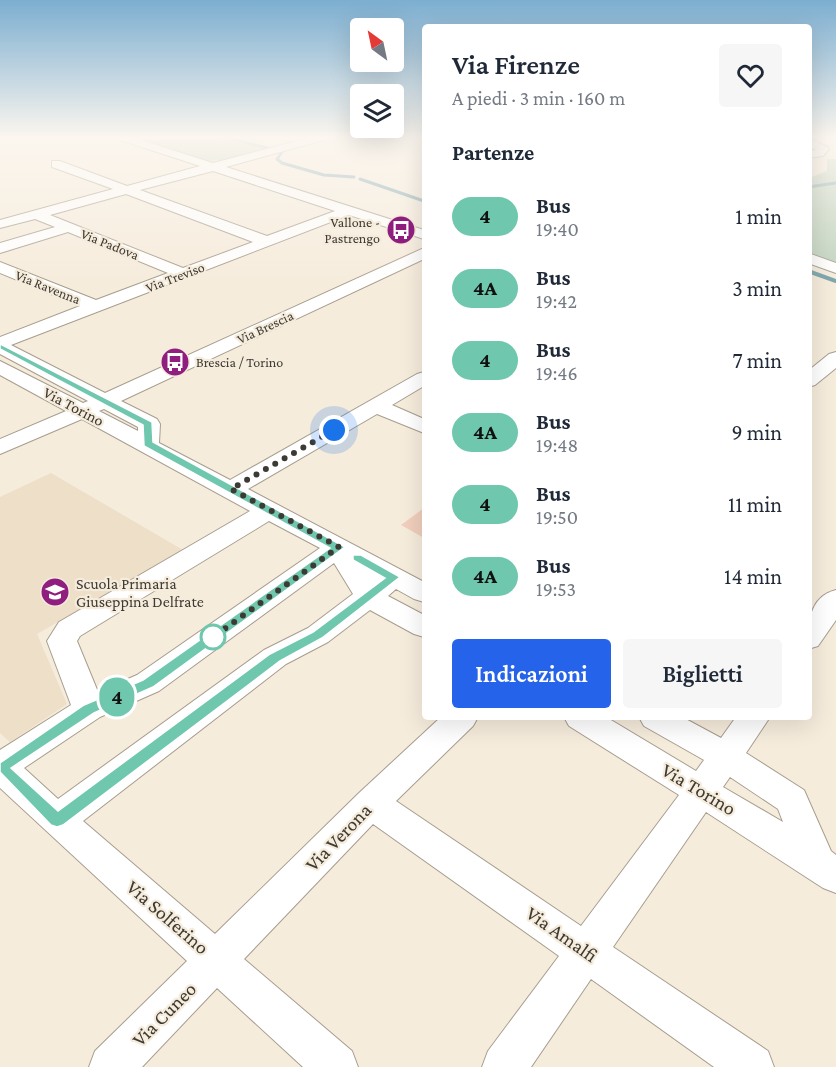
<!DOCTYPE html>
<html lang="it">
<head>
<meta charset="utf-8">
<style>
  :root { --surface:#fff; --page:#f6f6f7; --text:#1f2937; --muted:#747a83; --accent:#2563eb }
  body { margin:0; font-family:"Crimson Pro",serif; background:var(--page); color:var(--text); height:100vh; display:flex; flex-direction:column; font-size:22px; white-space:nowrap }
  * { box-sizing:border-box; margin:0 }
  p { font-size:20px; color:var(--muted) }
  .icon { flex:none; width:33px; height:33px; fill:none; stroke:currentColor; stroke-width:2; stroke-linecap:round; stroke-linejoin:round }
  .map { position:relative; flex:1; overflow:hidden }
  .sheet { position:absolute; left:422px; top:24px; width:390px; height:696px; display:flex; flex-direction:column; background:var(--surface); border-radius:6px; box-shadow:0 6px 24px #0002 }
  .sheet>* { flex:none }
  .badge { padding:0 12px; border-radius:20px; font-size:21px; line-height:39px }
  .needle { width:39px; rotate:327deg }
  .tools { position:absolute; left:350px; top:18px; display:grid; gap:12px }
  .tools a { display:grid; place-items:center; width:54px; height:54px; border-radius:6px; background:var(--surface); box-shadow:0 6px 24px #0002; font-size:30px }
  .you { position:absolute; width:30px; height:30px; margin:-15px; border:4px solid #fff; border-radius:50%; background:#1a73e8; box-shadow:0 0 0 9px #1a73e833 }
  .map>.badge { position:absolute; translate:-50% -50%; box-shadow:0 0 0 3px #fff }
  h2 { padding:0 30px; font-size:22px; line-height:54px }
  .round { display:grid; place-items:center; flex:none; width:63px; height:63px; border-radius:6px; background:var(--page) }
  .headline { display:flex; align-items:center; justify-content:space-between; height:102px; padding:0 30px }
  h1 { font-size:28px; font-weight:600; line-height:45px }
  .primary-button { display:flex; gap:12px; margin-top:auto; padding:12px 30px }
  .primary-button a { flex:1; height:69px; border-radius:6px; background:var(--accent); color:#fff; font-size:24px; font-weight:600; line-height:69px; text-align:center }
  .primary-button a+a { background:var(--page); color:var(--text) }
  ul { padding:0; list-style:none }
  li { display:flex; align-items:center; gap:18px; height:72px; padding:0 30px }
  li div { flex:1 }
  li b { display:block; font-size:22px }
  li em { font-style:normal }
  li .badge { min-width:66px; font-weight:700; text-align:center }
  .map>svg:first-child { display:block }
  .built { fill:#eddfc8 }
  .green { fill:#bed2be }
  .lines { fill:none; stroke-linecap:round; stroke-linejoin:round }
  .stream-far1 { stroke:#7aa4ac; stroke-width:3 }
  .stream { stroke:#7aa4ac; stroke-width:4 }
  .building { fill:#f1cebd }
  .minor-casing { stroke:#a79d8e; stroke-width:2 }
  .minor { fill:#fff; fill-rule:evenodd }
  .line { fill:#6fc7ae; stroke:#fff; stroke-width:1.5 }
  .walk { stroke:#3d3933; stroke-width:6; stroke-dasharray:0 10.8 }
  .stop-dot { fill:#fff; stroke:#6fc7ae; stroke-width:3 }
  .labels { text-anchor:middle; stroke-width:4.5; stroke-linejoin:round; paint-order:stroke }
  .far-poi-label { font-size:14px; fill:#3d3933; stroke:#f6ecdc; text-anchor:end }
  .far-street-label { font-size:14px; fill:#3d3933; stroke:#f6ecdc }
  .street-label { font-size:16px; fill:#3d3933; stroke:#f6ecdc }
  .poi-label { font-size:16px; fill:#3d3933; stroke:#f6ecdc; text-anchor:start }
  .near-street-label { font-size:20px; fill:#3d3933; stroke:#f6ecdc }
</style>
</head>
<body>
<div class="map">
<svg width="836" height="1067" viewBox="0 0 836 1067">
  <rect width="100%" height="100%" fill="#f6ecdc"/>
  <polygon class="built" points="51,473 183,550 37,634 67,704 10,742 0,733 0,497"/>
  <g class="green">
    <polygon points="124,136 217,136 266,148 224,160 204,161"/>
    <polygon points="827,159 836,159 836,263 809,254 809,178 827,171"/>
  </g>
  <g class="lines">
    <g class="stream-far1">
      <polyline points="221,136 267,148"/>
      <polyline points="282,152 277,159 282,163 324,175 354,177"/>
      <polyline points="360,179 424,201"/>
      <polyline points="808,187 836,183"/>
    </g>
    <polyline class="stream" points="808,271 836,281"/>
  </g>
  <polygon class="building" points="424,508 424,538 401,525"/>
  <g class="lines">
    <g class="minor-casing">
      <g id="minor">
        <path d="M113 136H128L213 163 316 136H332L331 138 226 167 424 230V239L349 215 11 345 105 393 424 248V259L121 401 157 419 160 424 159 443 230 480 417 374 424 372V386L392 405 424 419V433L377 414 248 489 424 582V602L414 599 396 589 388 596 424 615V637L414 634 370 610 328 642 286 664 83 821 215 934 359 793 441 717H478L473 726 396 801 581 926 679 795 569 726 564 717H606L696 771 704 760 644 726 639 717H682L721 738 736 717H770L746 753 804 790 831 851 836 855V893L823 888 706 812 613 947 768 1051 774 1067H714L591 979 531 1067H482L488 1051 559 956 373 824 244 959 352 1051 358 1067H303L217 988 142 1067H89L95 1051 187 961 0 788V750L71 705 47 641 59 622 250 511 82 419 0 454V439L66 411 0 375V361L83 403 88 401 0 354V337L80 306 0 273V262L96 300 168 273 68 232 0 253V243L55 227 35 219 0 228V220L113 189 52 167V161H60L127 186 200 166 114 138ZM213 171 335 211 267 236 140 190ZM126 194 253 242 183 268 50 215ZM104 409 138 427V431L99 411ZM269 521 320 548 137 675 98 692 77 641 80 636ZM334 563 353 594 308 628 264 650 58 799 24 768 100 717 159 691ZM730 777 778 809 783 822 723 787Z"/>
        <polygon points="808,138 827,147 829,149 823,156 808,158 808,151 816,150 808,146"/>
        <polygon points="808,253 836,263 836,273 808,263"/>
        <polygon points="836,352 836,368 815,385 808,387 808,371 829,354"/>
        <path d="M836 590V620L818 646 808 649C808 625 808 597 836 590Z"/>
      </g>
    </g>
    <use href="#minor" class="minor"/>
  </g>
  <linearGradient id="sky" x2="0" y2="1"><stop stop-color="#7caed0"/><stop offset="0.48" stop-color="#fbf6ef"/><stop offset="1" stop-color="#fbf6ef" stop-opacity="0"/></linearGradient>
  <rect width="836" height="285" fill="url(#sky)"/>
  <polygon class="line" points="0,344 152,422 153,442 345,547 153,687 94,713 11,768 58,811 270,654 313,632 385,578 353,560 353,555 361,555 400,577 322,638 280,661 63,825 57,827 51,825 0,772 0,763 84,705 143,680 330,548 144,446 143,425 0,349"/>
  <g class="lines">
    <polyline class="walk" points="213,637 206,642 339,547 231,489 334,430"/>
  </g>
  <defs>
    <g id="bus-disc" transform="scale(1.5)"><circle r="9.5" fill="#8f1e7f" stroke="#f6ecdc"/><path d="M-5-6H5V4H4V6H2V4H-2V6H-4V4H-5ZM-3.5-4V0h7V-4ZM-3.5 1.2v1.5H-2V1.2ZM2 1.2v1.5H3.5V1.2Z" fill="#fff"/></g>
    <g id="school-disc" transform="scale(1.5)"><circle r="9.5" fill="#8f1e7f" stroke="#f6ecdc"/><path d="M0-5L7-2L0 1L-7-2ZM-4 1L0 2.5L4 1V4Q0 6-4 4Z" fill="#fff"/></g>
  </defs>
  <g fill-rule="evenodd">
    <use href="#bus-disc" x="401" y="230"/>
    <use href="#bus-disc" x="175" y="362"/>
    <use href="#school-disc" x="55" y="592"/>
  </g>
  <circle class="stop-dot" cx="213" cy="637" r="12"/>
  <g class="labels">
    <g class="far-poi-label">
      <text x="380" y="227">Vallone -<tspan x="380" dy="16">Pastrengo</tspan></text>
      <text x="196" y="367" text-anchor="start">Brescia / Torino</text>
    </g>
    <g class="far-street-label">
      <text transform="translate(110 244) rotate(22)" y="5">Via Padova</text>
      <text transform="translate(175 277) rotate(-21)" y="5">Via Treviso</text>
      <text transform="translate(48 287) rotate(22)" y="5">Via Ravenna</text>
      <text transform="translate(265 327) rotate(-25)" y="5">Via Brescia</text>
    </g>
    <g class="street-label">
      <text transform="translate(74 406) rotate(28)" y="6">Via Torino</text>
    </g>
    <g class="poi-label">
      <text x="76" y="589">Scuola Primaria<tspan x="76" dy="18">Giuseppina Delfrate</tspan></text>
    </g>
    <g class="near-street-label">
      <text transform="translate(699 789) rotate(31)" y="7">Via Torino</text>
      <text transform="translate(338 837) rotate(-46)" y="7">Via Verona</text>
      <text transform="translate(168 917) rotate(41)" y="7">Via Solferino</text>
      <text transform="translate(562 934) rotate(35)" y="7">Via Amalfi</text>
      <text transform="translate(164 1014) rotate(-45)" y="7">Via Cuneo</text>
    </g>
  </g>
</svg>
<div class="tools">
<a><svg class="needle" viewBox="-14 -14 28 28"><path d="M0-13l5 13h-10z" fill="#e53935"/><path d="M0 13l5-13h-10z" fill="#747a83"/></svg></a>
<a><svg class="icon" aria-label="layers" viewBox="0 0 24 24"><path d="M12 4l9 5-9 5-9-5zM3 14l9 5 9-5"/></svg></a>
</div>
<div class="you" style="left:334px;top:430px"></div>
<b class="badge" style="left:117px;top:697px;background:#6fc7ae;color:#111">4</b>
<section class="sheet">
<div class="headline"><div><h1>Via Firenze</h1><p>A piedi · 3 min · 160 m</p></div><a class="round"><svg class="icon" aria-label="heart" viewBox="0 0 24 24"><path d="M12 20l-8-8c-3-5 5-10 8-4 3-6 11-1 8 4z"/></svg></a></div>
<h2>Partenze</h2>
<ul>
<li><span class="badge" style="background:#6fc7ae;color:#111">4</span><div><b>Bus</b><p>19:40</p></div><em>1 min</em></li>
<li><span class="badge" style="background:#6fc7ae;color:#111">4A</span><div><b>Bus</b><p>19:42</p></div><em>3 min</em></li>
<li><span class="badge" style="background:#6fc7ae;color:#111">4</span><div><b>Bus</b><p>19:46</p></div><em>7 min</em></li>
<li><span class="badge" style="background:#6fc7ae;color:#111">4A</span><div><b>Bus</b><p>19:48</p></div><em>9 min</em></li>
<li><span class="badge" style="background:#6fc7ae;color:#111">4</span><div><b>Bus</b><p>19:50</p></div><em>11 min</em></li>
<li><span class="badge" style="background:#6fc7ae;color:#111">4A</span><div><b>Bus</b><p>19:53</p></div><em>14 min</em></li>
</ul>
<div class="primary-button"><a>Indicazioni</a><a>Biglietti</a></div>
</section>
</div>
</body>
</html>
